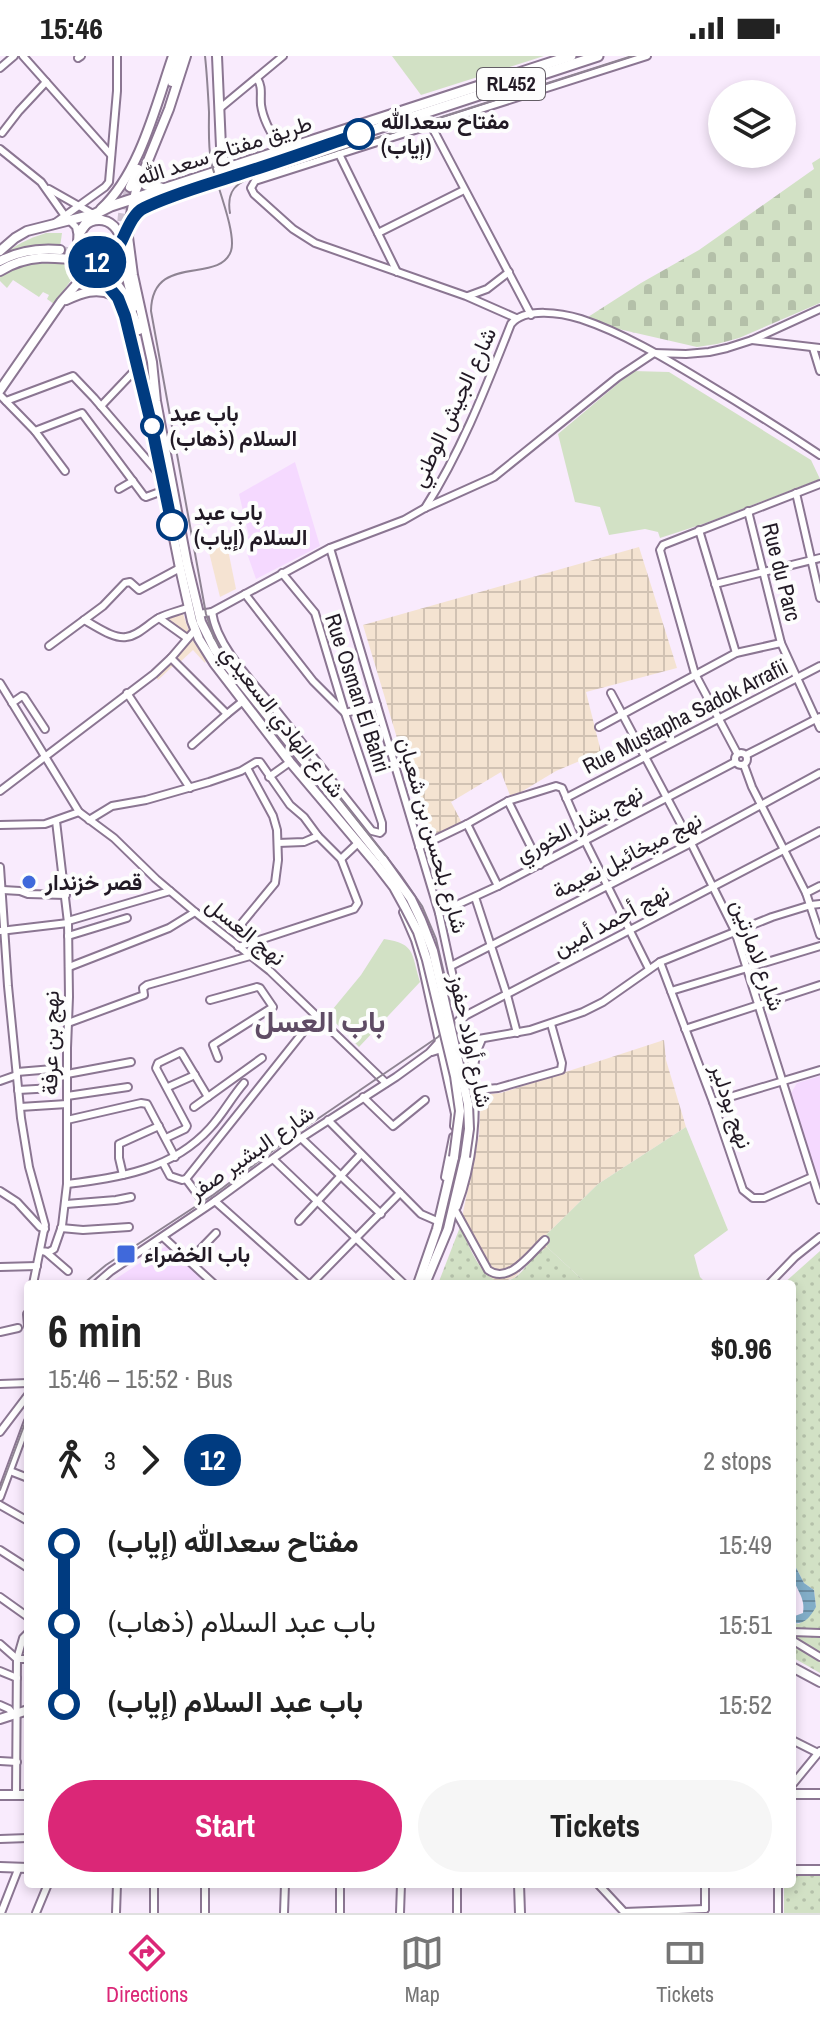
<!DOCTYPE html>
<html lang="en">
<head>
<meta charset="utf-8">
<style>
  :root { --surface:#fff; --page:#f6f6f6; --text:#222; --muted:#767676; --line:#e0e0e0; --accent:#db2777 }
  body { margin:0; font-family:"Archivo Narrow",Vazirmatn,sans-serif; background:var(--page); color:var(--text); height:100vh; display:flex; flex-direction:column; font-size:30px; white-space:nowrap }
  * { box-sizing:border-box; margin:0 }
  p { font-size:26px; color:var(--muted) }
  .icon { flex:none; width:44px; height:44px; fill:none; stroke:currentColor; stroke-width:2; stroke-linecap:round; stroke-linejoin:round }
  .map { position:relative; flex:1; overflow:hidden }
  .panel { position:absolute; left:24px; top:1224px; width:772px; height:608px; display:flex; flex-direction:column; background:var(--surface); border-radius:8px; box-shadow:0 4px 12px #0003 }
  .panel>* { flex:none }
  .badge { padding:0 16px; border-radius:26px; font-size:28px; line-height:52px }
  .buttons { position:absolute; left:708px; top:24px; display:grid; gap:16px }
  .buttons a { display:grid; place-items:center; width:88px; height:88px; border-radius:50%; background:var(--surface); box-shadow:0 4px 12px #0003; font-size:40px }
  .map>.badge { position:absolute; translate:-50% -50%; box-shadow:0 0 0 4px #fff }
  .legs { display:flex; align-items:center; gap:12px; height:88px; padding:0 24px; font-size:26px }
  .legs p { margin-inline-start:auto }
  .overview { display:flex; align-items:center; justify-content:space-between; height:136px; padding:0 24px }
  h1 { font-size:44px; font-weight:800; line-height:60px }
  .action { display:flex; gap:16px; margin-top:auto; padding:16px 24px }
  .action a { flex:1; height:92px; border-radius:48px; background:var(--accent); color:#fff; font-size:32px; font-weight:800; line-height:92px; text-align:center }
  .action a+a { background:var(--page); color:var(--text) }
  ul { padding:0 24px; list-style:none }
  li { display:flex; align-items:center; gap:28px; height:80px; font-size:30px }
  li i { display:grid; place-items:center; width:12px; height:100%; margin:0 10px; background:currentColor }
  li i::after { content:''; width:20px; height:20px; margin:-10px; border:6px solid; border-radius:50%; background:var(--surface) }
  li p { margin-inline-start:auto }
  li:first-child i { background:linear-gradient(#0000 50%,currentColor 0) }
  li:last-child i { background:linear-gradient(currentColor 50%,#0000 0) }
  .status { display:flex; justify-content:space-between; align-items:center; height:56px; padding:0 40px; background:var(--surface); direction:ltr }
  .status svg { height:22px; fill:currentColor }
  .tab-bar { display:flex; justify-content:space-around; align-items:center; height:112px; border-top:2px solid var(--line); background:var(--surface); font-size:22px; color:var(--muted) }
  .tab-bar a { display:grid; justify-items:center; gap:4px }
  .tab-bar .on { color:var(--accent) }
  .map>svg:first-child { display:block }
  .commercial { fill:#f5e3d2 }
  .industrial { fill:url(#industrial-grid) }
  .built { fill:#f5d9ff }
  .grass { fill:#d2e1c5 }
  .cemetery { fill:url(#cemetery-stones) }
  .park { fill:url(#park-dots) }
  .water { fill:url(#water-rules) }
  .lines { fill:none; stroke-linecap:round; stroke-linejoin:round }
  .major-tunnel { stroke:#cec1d2; stroke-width:8; stroke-dasharray:8 4; stroke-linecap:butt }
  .minor-casing { stroke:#8b7692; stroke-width:10 }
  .major-casing { stroke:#8b7692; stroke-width:12 }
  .highway-casing { stroke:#8b7692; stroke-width:13 }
  .minor { stroke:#fff; stroke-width:6 }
  .major { stroke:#fff; stroke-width:8 }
  .highway { stroke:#fff; stroke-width:9 }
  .tram { stroke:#8f8493; stroke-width:2 }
  .major-bridge-casing { stroke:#8b7692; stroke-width:12; stroke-linecap:butt }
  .major-bridge { stroke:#fff; stroke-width:8 }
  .line-1-casing { stroke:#fff; stroke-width:18 }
  .line-1 { stroke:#003b80; stroke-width:12 }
  .stop-1-dot { fill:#fff; stroke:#003b80; stroke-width:4 }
  .poi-dot { fill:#4069db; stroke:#fdfdfd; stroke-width:3 }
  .labels { text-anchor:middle; stroke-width:8; stroke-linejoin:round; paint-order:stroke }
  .shield { fill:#fdfdfd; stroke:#645e66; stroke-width:2 }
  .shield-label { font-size:20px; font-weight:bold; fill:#221a25 }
  .stop-label { font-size:22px; font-weight:bold; fill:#221a25; stroke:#fdfdfd; text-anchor:start }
  .street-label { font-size:22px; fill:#221a25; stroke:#fdfdfd }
  .poi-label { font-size:22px; font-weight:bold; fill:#221a25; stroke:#fdfdfd; text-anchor:start }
  .district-label { font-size:30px; font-weight:bold; fill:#5f4c65; stroke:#fdfdfd }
</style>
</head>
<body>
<div class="status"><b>15:46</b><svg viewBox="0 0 49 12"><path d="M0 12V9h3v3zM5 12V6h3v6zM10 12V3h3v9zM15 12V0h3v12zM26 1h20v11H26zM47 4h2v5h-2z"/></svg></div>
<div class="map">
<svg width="820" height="1857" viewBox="0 0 820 1857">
  <defs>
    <pattern id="industrial-grid" width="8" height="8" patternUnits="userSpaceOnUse" patternTransform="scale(2)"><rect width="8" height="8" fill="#f4e3d1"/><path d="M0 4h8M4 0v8" fill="none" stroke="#d1c2b3"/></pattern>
    <pattern id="cemetery-stones" width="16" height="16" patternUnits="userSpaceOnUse" patternTransform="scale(2)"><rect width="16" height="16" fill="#d2e1c5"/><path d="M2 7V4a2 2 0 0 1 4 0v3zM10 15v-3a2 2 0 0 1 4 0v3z" fill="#b4c0a9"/></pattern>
    <pattern id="park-dots" width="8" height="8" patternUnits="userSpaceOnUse" patternTransform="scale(2)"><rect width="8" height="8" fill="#d2e1c5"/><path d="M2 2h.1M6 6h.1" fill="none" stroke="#b4c0a9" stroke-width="1.8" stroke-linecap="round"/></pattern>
    <pattern id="water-rules" width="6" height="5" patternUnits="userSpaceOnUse" patternTransform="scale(2)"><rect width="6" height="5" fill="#82adc7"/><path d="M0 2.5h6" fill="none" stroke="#6a8ca1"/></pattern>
  </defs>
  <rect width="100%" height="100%" fill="#f9ebfd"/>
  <g class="commercial">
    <polygon points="226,484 236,533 220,541 207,488"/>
    <polygon points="181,552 191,581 206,605 205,607 193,594 179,607 201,628 198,632 173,610 158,624 155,620 181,584 182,580 162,563"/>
  </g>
  <g class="industrial">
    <polygon points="639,491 677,612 586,636 601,696 556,715 511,742 501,716 451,746 462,767 428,785 363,569"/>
    <polygon points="664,984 666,1004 686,1071 598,1128 546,1179 547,1191 534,1201 514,1222 501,1226 492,1224 484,1218 460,1171 479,1079 481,1039 501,1037"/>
  </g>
  <g class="built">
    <polygon points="295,406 320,490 256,523 242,483 249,480 239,438"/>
    <polygon points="820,1020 820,1131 790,1039 797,1027"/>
    <polygon points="168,1189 210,1228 108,1228 158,1195"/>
  </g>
  <g class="grass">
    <polygon points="392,0 544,0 421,39"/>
    <path d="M46 177H62L60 191 0 202C15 189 27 183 46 177Z"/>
    <path d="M57 206 79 213 54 248 47 243 49 239 43 236 39 241 13 224 7 232 0 225V221C19 209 35 206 57 206Z"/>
    <polygon points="633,315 669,316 811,404 820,423 706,467 660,482 658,476 645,473 609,479 600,451 575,446 558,378"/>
    <path d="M384 883C416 888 411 897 420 926L359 991 328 959 361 919Z"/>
    <polygon points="686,1071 728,1174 694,1199 700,1221 707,1228 587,1228 547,1191 546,1179 598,1128"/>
  </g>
  <polygon class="cemetery" points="820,102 820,247 739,282 717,288 697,291 601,269 588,261 641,227 699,194 814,113 812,107"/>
  <g class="park">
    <path d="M460 1171C470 1190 485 1239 514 1222 521 1218 527 1209 532 1203 536 1198 542 1195 547 1191L587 1228H438Z"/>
    <polygon points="820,1195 820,1617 792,1601 792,1567 799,1568 816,1551 814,1534 804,1527 792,1504 792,1228 783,1228"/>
    <polygon points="792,1818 820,1818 820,1857 784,1857 784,1828 792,1828"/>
  </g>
  <path class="water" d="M792 1504 804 1527 814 1534 816 1551C810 1561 805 1569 792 1567V1561L803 1557C806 1541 795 1533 792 1518 791 1513 792 1509 792 1504Z"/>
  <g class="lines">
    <g class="major-tunnel">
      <path d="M60 194C80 196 95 202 109 217"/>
      <path d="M125 213C121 182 117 161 130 131"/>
    </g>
    <g class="minor-casing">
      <g id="minor">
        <polyline points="23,0 111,99"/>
        <polyline points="78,2 81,0"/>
        <polyline points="0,12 14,0"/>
        <path d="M257 22C263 32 260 38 261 49 263 63 270 75 277 87"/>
        <polyline points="219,53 283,0"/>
        <polyline points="424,56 531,259"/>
        <polyline points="2,77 19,55 46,26"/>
        <polyline points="0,93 41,126 65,160 76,171 78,181"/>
        <polyline points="339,98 397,216"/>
        <polyline points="49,133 109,167"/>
        <polyline points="55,167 105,131 109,126 117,35 117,0"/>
        <polyline points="378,177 464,134"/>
        <polyline points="468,240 487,233 509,216"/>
        <polyline points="516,262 466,240 315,187 293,173 254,138 251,132 255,125 647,0"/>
        <polyline points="752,284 820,292"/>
        <polyline points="813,292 820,315"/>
        <polyline points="0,339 35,375 65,415"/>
        <polyline points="6,345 73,320 94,342 161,420"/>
        <polyline points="101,350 138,311"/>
        <polyline points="35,375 82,357 144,440 146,441 165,434"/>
        <polyline points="119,433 133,425"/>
        <polyline points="796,437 820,542"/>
        <path d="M425 452C462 394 486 331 511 268 525 251 562 257 581 263 623 277 663 301 701 324 741 348 781 373 820 399"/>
        <polyline points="748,455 781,587 820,672"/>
        <polyline points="699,474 736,597"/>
        <path d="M330 492 439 857 473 1013C478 1059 473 1108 457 1151"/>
        <polyline points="715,528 820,502"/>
        <polyline points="245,538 313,625 345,657 377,649"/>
        <path d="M212 556C217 593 257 630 280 659 311 698 341 736 372 775L380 777 382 775V767L345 657 315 557 282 517"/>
        <polyline points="199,558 212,556 330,492 404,464 425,452 494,421 618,321 654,297 686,298 709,296 727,292 752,284 820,253"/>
        <polyline points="159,562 187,582"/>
        <path d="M84 564C96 570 113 583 126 581 138 580 148 568 159 562 168 557 180 555 189 551"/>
        <polyline points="49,590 103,550 125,527 130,526 139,534 180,512"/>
        <polyline points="171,602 227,658 243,645"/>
        <polyline points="0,627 79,756 114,782 156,823 195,856 270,915 386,1027"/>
        <polyline points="127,637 190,732"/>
        <polyline points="611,637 691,787 735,875 820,1144"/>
        <polyline points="12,647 22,640 24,641 45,673"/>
        <polyline points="599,671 736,597 781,587"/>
        <polyline points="192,689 227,658"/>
        <circle cx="741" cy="703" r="6"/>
        <polyline points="737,697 695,618 660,494 663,489 820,428"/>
        <polyline points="746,699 820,661"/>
        <polyline points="744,709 752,731 806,837 820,879"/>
        <polyline points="247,712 273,760 277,774 278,804 275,827 242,867 242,871 258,886"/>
        <polyline points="269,721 290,706"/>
        <polyline points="0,735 154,618 171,602 195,574"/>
        <polyline points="566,742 820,610"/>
        <polyline points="508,745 540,809"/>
        <polyline points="89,764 112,750 146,744 209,726 241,715 256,706 260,706 290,749 304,761 318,780 341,803 358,847 354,853 238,891"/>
        <polyline points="467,768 498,830"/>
        <polyline points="0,769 45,768 79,756"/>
        <polyline points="278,787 304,786 318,780"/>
        <polyline points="419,791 467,768 508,745 556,730 562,732 585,785 649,913"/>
        <polyline points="341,803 358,787"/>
        <polyline points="0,811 8,930 21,1062 29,1111 45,1169 33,1228"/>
        <polyline points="3,834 20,835 28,838 66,839"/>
        <polyline points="806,837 820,830"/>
        <polyline points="475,841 507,939 517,977"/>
        <polyline points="403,856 415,884 421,904 455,1058 454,1070"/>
        <polyline points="439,857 498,830 735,706"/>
        <polyline points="68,865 170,835"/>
        <polyline points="0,875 68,867"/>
        <polyline points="68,880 127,862"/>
        <polyline points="660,906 713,1046 743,1134 753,1142 764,1142 812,1121"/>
        <polyline points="451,910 691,787 820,717"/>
        <polyline points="69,911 169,872 195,856"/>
        <polyline points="671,935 820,890"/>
        <polyline points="210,944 257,931 260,932 273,951 213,989 218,1002"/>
        <polyline points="68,967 144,939 143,932 147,929 250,900"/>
        <polyline points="685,973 820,929"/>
        <polyline points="432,996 467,985 530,974 583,956 603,946 660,906 772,861 811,849 820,848"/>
        <polyline points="474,1010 477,995 482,983"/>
        <polyline points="17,1016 53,1013"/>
        <polyline points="67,1018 131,1006"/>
        <polyline points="0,1025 17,1019"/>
        <polyline points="168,1031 195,1019"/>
        <polyline points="18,1034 54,1032"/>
        <polyline points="476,1034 498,1032 561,1014 562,1007 551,968"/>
        <polyline points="67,1040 128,1031"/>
        <polyline points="363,1041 393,1070 425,1044"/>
        <polyline points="713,1046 820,1014"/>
        <polyline points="20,1051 67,1048"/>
        <polyline points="194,1051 262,1002"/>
        <polyline points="67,1064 141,1047 147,1048 175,1101"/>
        <polyline points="328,1064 421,1158 437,1165"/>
        <polyline points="166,1082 185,1073 187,1070 156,1012 158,1007 181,996 208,1041"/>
        <polyline points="301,1082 381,1158"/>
        <polyline points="273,1103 404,1228"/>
        <polyline points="163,1107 170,1120 182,1124 186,1123 316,960"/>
        <polyline points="123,1119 119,1102 119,1088 159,1070"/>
        <polyline points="445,1121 453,1081"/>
        <polyline points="186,1123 201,1143"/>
        <path d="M67 1128C121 1121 172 1114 210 1072 223 1058 231 1042 244 1027"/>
        <polyline points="0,1135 17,1146 40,1171 45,1173"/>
        <polyline points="215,1145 308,1228"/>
        <polyline points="66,1148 116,1144 131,1141"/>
        <path d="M455 1154 488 1214C509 1229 530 1198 545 1184"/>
        <polyline points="299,1165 361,1098"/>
        <polyline points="61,1172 83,1174 129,1171"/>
        <polyline points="163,1181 214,1228"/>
        <polyline points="40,1195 49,1196 54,1193 62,1170 67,1128 67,992 69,941 68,867 56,765"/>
        <polyline points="46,1196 68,1215"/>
        <polyline points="189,1205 216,1177"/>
        <polyline points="0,1211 37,1210"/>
        <polyline points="96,1228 111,1215 215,1145 301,1082 396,1021 429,997 461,962 820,775"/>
        <polyline points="311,1228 400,1137"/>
        <polyline points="769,1228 795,1201 820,1181"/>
        <polyline points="27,1258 28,1270"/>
        <polyline points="0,1276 18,1272"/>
        <polyline points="0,1328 28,1327"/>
        <polyline points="0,1376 28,1339"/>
        <polyline points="10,1415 28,1422"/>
        <polyline points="0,1441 28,1365"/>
        <polyline points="0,1449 28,1465"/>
        <polyline points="0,1494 28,1512"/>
        <polyline points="0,1541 28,1561"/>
        <polyline points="792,1576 820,1577"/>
        <polyline points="792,1584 820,1601"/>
        <polyline points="0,1588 17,1603 28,1603"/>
        <polyline points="0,1615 17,1622"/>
        <polyline points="0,1649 9,1653 14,1659"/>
        <polyline points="792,1684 818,1697"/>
        <polyline points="0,1705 17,1706"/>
        <polyline points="792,1729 820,1695"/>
        <polyline points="16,1739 17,1603 23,1582 28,1577"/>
        <polyline points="0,1783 28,1782"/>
        <polyline points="340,1828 340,1857"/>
        <polyline points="457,1828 457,1857"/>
        <polyline points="598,1828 625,1857"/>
        <polyline points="778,1828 778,1857"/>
        <polyline points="705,1853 705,1828"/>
        <polyline points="624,1856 705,1853"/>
        <polyline points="1,1857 19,1811"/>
        <polyline points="36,1857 48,1828"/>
        <polyline points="116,1857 117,1828"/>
        <polyline points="154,1857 154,1828"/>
        <polyline points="205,1857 205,1828"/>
        <polyline points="284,1857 285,1828"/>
        <polyline points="400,1857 401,1828"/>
      </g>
    </g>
    <g class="major-casing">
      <g id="major">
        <polyline points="186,0 169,53 136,134 129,168 128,181 133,219 152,306 156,345 187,508 201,566 215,594 383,804"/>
        <polyline points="217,0 221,91 225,109 231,116"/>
        <polyline points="172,26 180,0"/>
        <polyline points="130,131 138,113"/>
        <path d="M101 153C140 117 156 49 173 0"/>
        <circle cx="99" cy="185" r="21"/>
        <polyline points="0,195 15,182 27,175 94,158"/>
        <polyline points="83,200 118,242 125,260 151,367 180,512 192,565 199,583 214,607 290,706 377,809"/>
        <path d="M0 205C19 195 38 192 60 194"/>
        <polyline points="125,213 134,251"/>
        <path d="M0 215C29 197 56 201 88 205"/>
        <polyline points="109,217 125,239 139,274"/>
        <path d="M66 244C82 237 96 231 113 239"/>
        <polyline points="0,334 61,246 92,211 101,206"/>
        <polyline points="418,1228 437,1173 454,1101"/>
        <polyline points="425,1228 448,1173 465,1101"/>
        <polyline points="792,1611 820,1626"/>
        <polyline points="0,1663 28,1654"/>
        <polyline points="792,1738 820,1738"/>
        <polyline points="0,1739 28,1739"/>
        <polyline points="0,1811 28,1812"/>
        <polyline points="792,1814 820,1814"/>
        <polyline points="519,1828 520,1857"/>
      </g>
    </g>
    <g class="highway-casing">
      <g id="highway">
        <polyline points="141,117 142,123 146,129 161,132"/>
        <polyline points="80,176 91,160 111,150 571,0"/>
        <path d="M118 193C125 177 129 159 146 151L208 128 598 0"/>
      </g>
    </g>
    <use href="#minor" class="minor"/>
    <use href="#major" class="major"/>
    <use href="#highway" class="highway"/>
    <g class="tram">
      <path d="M230 157C227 140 232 129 248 123L632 0"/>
      <path d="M83 1228 106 1209 213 1139 294 1079 438 981 446 971 450 958V943L436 883 422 850 400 818 228 601 214 582 206 558 151 255C152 196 219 229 231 195 237 177 215 125 211 105 208 89 209 72 209 56 208 37 207 18 205 0"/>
      <polyline points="0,1434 28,1359"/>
    </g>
    <g class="major-bridge-casing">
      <g id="major-bridge">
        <polyline points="383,804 411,843 421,864 433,895 468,1048 469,1073 465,1101"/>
        <polyline points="377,809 394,831 405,851 418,876 427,904 455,1020 460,1055 454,1101"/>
      </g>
    </g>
    <use href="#major-bridge" class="major-bridge"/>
  </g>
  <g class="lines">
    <g class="line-1-casing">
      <path id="line-1" d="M172 469 151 367 125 260 118 242 83 200C121 228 120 163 144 152 175 137 210 128 243 117 282 105 320 91 359 78"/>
    </g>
    <use href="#line-1" class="line-1"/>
  </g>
  <g class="stop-1-dot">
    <circle cx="359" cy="78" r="14"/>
    <circle cx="152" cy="370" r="10"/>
    <circle cx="172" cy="469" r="14"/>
  </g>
  <g class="poi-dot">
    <circle cx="29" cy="826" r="8"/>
    <rect x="116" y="1188" width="20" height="20" rx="4"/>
  </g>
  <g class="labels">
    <rect class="shield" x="477" y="12" width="68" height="32" rx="6"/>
    <g class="shield-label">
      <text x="511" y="35">RL452</text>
    </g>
    <g class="stop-label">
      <text x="381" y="73">مفتاح سعدالله<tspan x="381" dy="25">(إياب)</tspan></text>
      <text x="170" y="365">باب عبد<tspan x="170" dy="25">السلام (ذهاب)</tspan></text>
      <text x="194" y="464">باب عبد<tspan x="194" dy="25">السلام (إياب)</tspan></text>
    </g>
    <g class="street-label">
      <text transform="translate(224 94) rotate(-18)" y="8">طريق مفتاح سعد الله</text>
      <text transform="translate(453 351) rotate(-65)" y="8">شارع الجيش الوطني</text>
      <text transform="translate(782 516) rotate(76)" y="8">Rue du Parc</text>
      <text transform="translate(358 637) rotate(72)" y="8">Rue Osman El Bahri</text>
      <text transform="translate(685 660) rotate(-27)" y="8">Rue Mustapha Sadok Arrafii</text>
      <text transform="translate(283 665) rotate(52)" y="8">شارع الهادي السعيدي</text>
      <text transform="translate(579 767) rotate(-28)" y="8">نهج بشار الخوري</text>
      <text transform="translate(433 779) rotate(74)" y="8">شارع بلحسن بن شعبان</text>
      <text transform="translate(627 799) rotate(-27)" y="8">نهج ميخائيل نعيمة</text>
      <text transform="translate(611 864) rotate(-28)" y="8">نهج أحمد أمين</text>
      <text transform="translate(246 875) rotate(39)" y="8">نهج العسل</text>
      <text transform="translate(758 899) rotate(70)" y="8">شارع لامارتين</text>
      <text transform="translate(471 985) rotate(78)" y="8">شارع أولاد حفوز</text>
      <text transform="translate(50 987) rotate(-89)" y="8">نهج بن عرفة</text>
      <text transform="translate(732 1050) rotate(71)" y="8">نهج بودلير</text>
      <text transform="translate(251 1096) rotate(-35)" y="8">شارع البشير صفر</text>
    </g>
    <g class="poi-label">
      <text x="45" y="834">قصر خزندار</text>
      <text x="144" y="1206">باب الخضراء</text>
    </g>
    <g class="district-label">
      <text x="320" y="976">باب العسل</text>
    </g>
  </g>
</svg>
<div class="buttons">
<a><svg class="icon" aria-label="layers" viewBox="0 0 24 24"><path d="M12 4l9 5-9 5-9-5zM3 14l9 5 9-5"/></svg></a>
</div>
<b class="badge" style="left:97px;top:206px;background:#003b80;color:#fff">12</b>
<section class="panel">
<div class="overview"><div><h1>6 min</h1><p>15:46 – 15:52 · Bus</p></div><b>$0.96</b></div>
<div class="legs"><svg class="icon" aria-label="walk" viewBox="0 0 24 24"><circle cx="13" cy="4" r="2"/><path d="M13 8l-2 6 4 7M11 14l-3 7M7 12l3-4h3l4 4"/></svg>3<svg class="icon" aria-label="forward" viewBox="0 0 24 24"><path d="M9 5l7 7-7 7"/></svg><b class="badge" style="background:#003b80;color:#fff">12</b><p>2 stops</p></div>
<ul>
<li><i style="color:#003b80"></i><b>مفتاح سعدالله (إياب)</b><p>15:49</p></li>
<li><i style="color:#003b80"></i><span>باب عبد السلام (ذهاب)</span><p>15:51</p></li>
<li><i style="color:#003b80"></i><b>باب عبد السلام (إياب)</b><p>15:52</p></li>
</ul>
<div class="action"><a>Start</a><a>Tickets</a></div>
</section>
</div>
<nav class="tab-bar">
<a class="on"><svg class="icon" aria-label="directions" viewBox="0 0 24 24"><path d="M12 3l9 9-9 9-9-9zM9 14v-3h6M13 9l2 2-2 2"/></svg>Directions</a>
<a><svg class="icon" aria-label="map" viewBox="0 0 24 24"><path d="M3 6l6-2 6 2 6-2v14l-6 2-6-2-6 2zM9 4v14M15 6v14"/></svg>Map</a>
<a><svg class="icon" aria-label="tickets" viewBox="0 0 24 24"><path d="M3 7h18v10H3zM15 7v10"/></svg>Tickets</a>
</nav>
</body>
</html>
